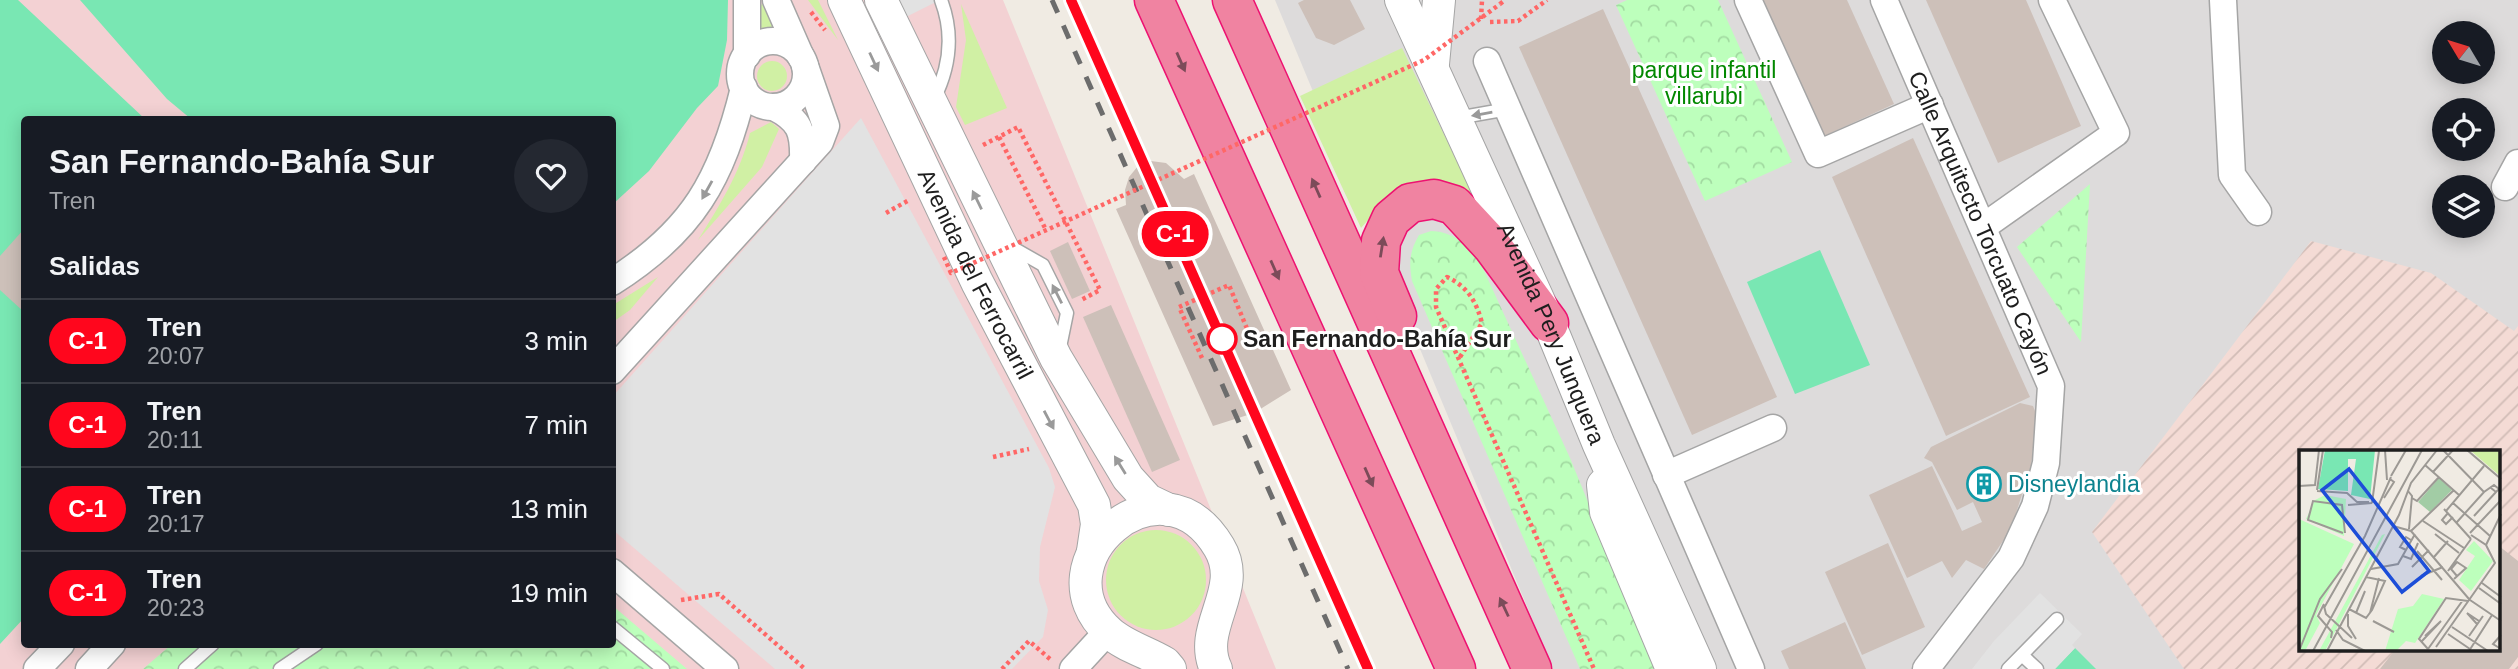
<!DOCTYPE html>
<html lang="es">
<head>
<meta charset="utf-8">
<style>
  :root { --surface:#171b24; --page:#242831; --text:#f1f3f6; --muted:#9ea1a6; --line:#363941 }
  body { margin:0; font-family:Arial,sans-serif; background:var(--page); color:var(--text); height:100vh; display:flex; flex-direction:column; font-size:26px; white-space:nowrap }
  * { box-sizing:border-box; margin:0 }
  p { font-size:23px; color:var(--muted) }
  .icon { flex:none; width:38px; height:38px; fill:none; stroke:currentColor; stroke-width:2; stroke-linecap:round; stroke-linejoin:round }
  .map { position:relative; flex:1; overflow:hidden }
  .details { position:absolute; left:21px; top:116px; width:595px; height:532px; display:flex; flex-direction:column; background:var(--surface); border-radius:7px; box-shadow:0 4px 18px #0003 }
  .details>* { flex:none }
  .badge { padding:0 14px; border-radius:23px; font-size:24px; line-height:46px }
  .needle { width:46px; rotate:308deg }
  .controls { position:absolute; left:2432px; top:21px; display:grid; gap:14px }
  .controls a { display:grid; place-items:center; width:63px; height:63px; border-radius:50%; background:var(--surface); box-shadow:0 4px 18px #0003; font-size:35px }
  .map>.badge { position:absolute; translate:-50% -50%; box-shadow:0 0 0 4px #fff }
  h2 { padding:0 28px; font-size:26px; line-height:63px }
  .round { display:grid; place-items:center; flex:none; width:74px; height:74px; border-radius:37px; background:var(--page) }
  .head { display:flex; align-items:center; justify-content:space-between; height:119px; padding:0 28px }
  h1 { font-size:33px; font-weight:800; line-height:52px }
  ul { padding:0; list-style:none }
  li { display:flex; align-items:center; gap:21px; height:84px; padding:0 28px; border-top:2px solid var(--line) }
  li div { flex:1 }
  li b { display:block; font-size:26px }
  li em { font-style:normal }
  li .badge { min-width:77px; font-weight:700; text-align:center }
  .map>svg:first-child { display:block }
  .residential { fill:#dddbdb; fill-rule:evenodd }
  .commercial { fill:#f3d1d3; fill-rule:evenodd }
  .military { fill:url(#military-furrows); fill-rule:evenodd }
  .grass { fill:#d0f0a4 }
  .park { fill:url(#park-crowns) }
  .pitch { fill:#79e7b3 }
  .parking { fill:#e2e2e2 }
  .building { fill:#cdc0b9 }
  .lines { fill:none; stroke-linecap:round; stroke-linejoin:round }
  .service-casing { stroke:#a5a5a5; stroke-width:15 }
  .minor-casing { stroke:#a5a5a5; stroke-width:29 }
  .tertiary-casing { stroke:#a5a5a5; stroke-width:34 }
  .motorway-casing { stroke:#ed1271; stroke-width:41 }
  .path { stroke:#ff6766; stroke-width:4.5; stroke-dasharray:3.5 3.5; stroke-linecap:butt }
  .service { stroke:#fff; stroke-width:12 }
  .minor { stroke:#fff; stroke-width:26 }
  .tertiary { stroke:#fff; stroke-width:32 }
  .motorway { stroke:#f083a1; stroke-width:38 }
  .rail { stroke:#6c6c6c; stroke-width:5; stroke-dasharray:14 14; stroke-linecap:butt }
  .path-bridge { stroke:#ff6766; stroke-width:4.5; stroke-dasharray:3.5 3.5; stroke-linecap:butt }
  .oneway { fill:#9a9a9a }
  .oneway2 { fill:#7c4b59 }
  .line-casing { stroke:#fff; stroke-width:16 }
  .line { stroke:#ff061d; stroke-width:10 }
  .stop-dot { fill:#fff; stroke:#ff061d; stroke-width:3.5 }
  .labels { text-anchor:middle; stroke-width:6; stroke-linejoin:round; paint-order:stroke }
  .park-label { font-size:23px; fill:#028800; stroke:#fff }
  .street-label { font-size:23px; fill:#1e1e1e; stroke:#fff }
  .stop-label { font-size:23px; font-weight:bold; fill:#1e1e1e; stroke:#fff; text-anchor:start }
  .culture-label { font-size:23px; fill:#0d838f; stroke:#fff; text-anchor:start }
  .inset-road { fill:none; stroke:#9c9994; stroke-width:2 }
  .view { fill:#1d4ed8; fill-opacity:0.15; stroke:#1d4ed8; stroke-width:3.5 }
  .inset-edge { fill:none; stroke:#1e1e1e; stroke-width:3.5 }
</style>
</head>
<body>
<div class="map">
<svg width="2518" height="669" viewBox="0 0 2518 669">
  <defs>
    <pattern id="military-furrows" width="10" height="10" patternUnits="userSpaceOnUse" patternTransform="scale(1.75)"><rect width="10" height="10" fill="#f4dbd5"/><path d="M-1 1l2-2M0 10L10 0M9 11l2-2" fill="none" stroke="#d1bcb6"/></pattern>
    <pattern id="park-crowns" width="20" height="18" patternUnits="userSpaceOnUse" patternTransform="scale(1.75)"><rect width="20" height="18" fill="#bdffbc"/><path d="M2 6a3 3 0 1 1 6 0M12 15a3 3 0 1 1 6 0" fill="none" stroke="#a2daa1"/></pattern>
  </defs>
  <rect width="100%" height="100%" fill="#f0ebe3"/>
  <path class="residential" d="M1275 0H2518V669H1553ZM2445 33H2483V72H2445ZM2445 110H2483V149H2445ZM2445 187H2483V226H2445ZM2301 452H2499V650H2301Z"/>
  <path class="commercial" d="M0 0H1003L1276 669H0ZM24 119H612V644H24Z"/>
  <path class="military" d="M2311 241 2431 273 2514 331 2518 326V669H2184L2092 532ZM2301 452H2499V650H2301Z"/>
  <g class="grass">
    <polygon points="808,0 818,0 838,40"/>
    <polygon points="768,3 776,35 755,37 756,6"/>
    <polygon points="961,4 1007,108 965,125 956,107 966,40"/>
    <polygon points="1402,48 1484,217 1382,204 1361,228 1300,96"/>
    <circle cx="772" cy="76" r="15"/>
    <path d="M771 122 779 129 762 167 698 240C720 205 740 173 750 133Z"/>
    <polygon points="658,277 630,310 613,322 613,305"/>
    <circle cx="1156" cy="580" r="50"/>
  </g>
  <g class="park">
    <polygon points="1627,0 1718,0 1792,162 1705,201 1616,5"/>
    <polygon points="2090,184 2081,342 2017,247"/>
    <path d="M1431 231C1451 231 1470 245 1480 262L1570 458 1656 669H1580L1412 281C1409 263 1409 252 1419 235Z"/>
    <polygon points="613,606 687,669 143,669 172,644 612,644"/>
  </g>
  <g class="pitch">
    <polygon points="0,0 18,0 145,119 24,119 24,618 0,644"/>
    <polygon points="80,0 728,0 727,40 718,86 697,108 649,171 613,204 612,119 191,119 167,99"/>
    <polygon points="1820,250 1870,365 1795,394 1747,282"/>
    <polygon points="2075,648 2096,669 2055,669"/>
  </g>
  <g class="parking">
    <polygon points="898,0 940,0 906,17"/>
    <polygon points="861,118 1049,468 1055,487 1040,547 1039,581 1048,610 1043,637 1012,669 775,669 613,530 613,396"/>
    <polygon points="2040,593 2082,634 2072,645 2075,648 2055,669 1972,669 1994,641"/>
  </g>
  <g class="building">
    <polygon points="1304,0 1350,0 1365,29 1334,45 1316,38 1298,3"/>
    <polygon points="1757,0 1847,0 1894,104 1820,138"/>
    <polygon points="1926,0 2026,0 2081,126 1998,163"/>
    <polygon points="1603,9 1777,397 1692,435 1519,47"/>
    <polygon points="1913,138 2030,397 1946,436 1832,177"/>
    <polygon points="1151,161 1166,163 1184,179 1194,174 1291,390 1254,413 1213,426 1116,209 1126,205 1125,190 1129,177 1138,166"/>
    <polygon points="24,229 24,312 0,290 0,256"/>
    <polygon points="1068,242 1090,291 1072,299 1050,251"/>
    <polygon points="1111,305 1180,460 1152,472 1083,317"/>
    <polygon points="2020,403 2033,406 2037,416 2031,466 2011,529 1984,569 1966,560 1952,578 1942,561 1907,578 1869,495 1932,466 1962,531 1982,522 1973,502 1957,510 1932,462 1924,458 1931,447"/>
    <polygon points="1888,543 1925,627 1862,655 1825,572"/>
    <polygon points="2499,546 2518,561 2518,657 2509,669 2380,669 2395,650 2499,650"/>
    <polygon points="1845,622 1866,669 1789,669 1781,651"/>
  </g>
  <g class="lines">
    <g class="service-casing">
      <g id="service">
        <path d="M934 99C950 67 954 34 941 0"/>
        <polyline points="1457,118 1508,109"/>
        <polyline points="1006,244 1043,265 1067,313 1059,352"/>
        <polyline points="612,627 663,669"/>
        <polyline points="2022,655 2037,669"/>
        <polyline points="185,669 213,644"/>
        <polyline points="280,669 317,644"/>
        <polyline points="2008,669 2057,619"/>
      </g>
    </g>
    <g class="minor-casing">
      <g id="minor">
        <polyline points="747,0 747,55"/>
        <polyline points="776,0 801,57"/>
        <polyline points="1748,0 1818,154 1930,105"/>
        <path id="s1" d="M1884 0 2051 386 2046 463 2035 506 2011 558 1926 669"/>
        <polyline points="2223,0 2232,175 2258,212"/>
        <circle cx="773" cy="74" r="33"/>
        <polyline points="1487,61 1751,669"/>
        <path d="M774 107C800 120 804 132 803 161"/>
        <polyline points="2505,187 2518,163"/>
        <polyline points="1983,227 2116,133 2052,0"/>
        <path d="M612 282C693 231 722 179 744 88"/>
        <polyline points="612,371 820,142 826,126 805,66"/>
        <polyline points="1666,475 1773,428"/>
        <polyline points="612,572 725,669"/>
        <polyline points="37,669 61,644"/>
        <polyline points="89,669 112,644"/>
        <polyline points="1073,669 1108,631"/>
      </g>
    </g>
    <g class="tertiary-casing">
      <g id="tertiary">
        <path id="s2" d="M844 0 977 282 1094 505 1097 524 1093 551"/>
        <polyline points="881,0 1056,358 1128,478 1148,500 1169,510"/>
        <path id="s3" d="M1401 0 1549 323 1599 445 1700 669"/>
        <polyline points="1433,64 1439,0"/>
        <polyline points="1603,485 1606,512 1672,669"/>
        <path d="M1170 669 1165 663C1147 652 1124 646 1109 632 1033 563 1161 449 1219 547 1245 590 1196 627 1216 669"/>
      </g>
    </g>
    <g class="motorway-casing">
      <g id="motorway">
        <polyline points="1154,0 1456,669"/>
        <polyline points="1232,0 1532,669"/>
        <polyline points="1397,316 1379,273 1381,241 1391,219 1410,203 1434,199 1454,205 1492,246 1549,323"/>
      </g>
    </g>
    <g class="path">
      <polyline points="1500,4 1505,0"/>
      <polyline points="811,12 825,30"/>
      <polyline points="1481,19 1482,0"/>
      <polyline points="1490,22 1518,21 1547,0"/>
      <polyline points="999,137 1046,230"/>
      <polyline points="983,145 1018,127 1100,290 1081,300"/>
      <polyline points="1150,183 1200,298"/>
      <polyline points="886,213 909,200"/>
      <path d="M1460 357 1482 323C1476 301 1468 287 1447 277L1436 289V307L1594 669"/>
      <polyline points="993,457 1029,449"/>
      <polyline points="681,600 719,594 805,669"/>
      <polyline points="1002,669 1029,641 1050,659"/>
    </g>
    <use href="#service" class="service"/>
    <use href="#minor" class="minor"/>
    <use href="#tertiary" class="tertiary"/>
    <use href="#motorway" class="motorway"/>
    <g class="rail">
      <polyline points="1052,0 1348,669"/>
      <polyline points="1071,0 1368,669"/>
    </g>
    <g class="path-bridge">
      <polyline points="944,257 951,273 1424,60 1500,4"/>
      <polyline points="1202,358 1179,307 1229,285 1250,336"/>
    </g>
  </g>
  <defs><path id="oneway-solid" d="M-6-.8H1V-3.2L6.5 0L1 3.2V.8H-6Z" transform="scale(1.75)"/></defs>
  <g class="oneway">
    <use href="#oneway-solid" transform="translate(874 62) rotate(65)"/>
    <use href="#oneway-solid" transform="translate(1482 114) rotate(170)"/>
    <use href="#oneway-solid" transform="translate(707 190) rotate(119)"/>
    <use href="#oneway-solid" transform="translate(977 200) rotate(-116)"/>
    <use href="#oneway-solid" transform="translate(1057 294) rotate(-117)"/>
    <use href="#oneway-solid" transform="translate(1049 420) rotate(62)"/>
    <use href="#oneway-solid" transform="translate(1120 465) rotate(-122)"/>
  </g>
  <g class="oneway2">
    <use href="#oneway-solid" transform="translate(1181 62) rotate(66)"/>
    <use href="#oneway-solid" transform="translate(1316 188) rotate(-114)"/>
    <use href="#oneway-solid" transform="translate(1382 247) rotate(-81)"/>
    <use href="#oneway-solid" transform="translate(1275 270) rotate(66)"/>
    <use href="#oneway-solid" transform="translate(1369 477) rotate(66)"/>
    <use href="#oneway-solid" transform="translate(1504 607) rotate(-115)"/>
  </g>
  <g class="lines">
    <g class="line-casing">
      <polyline id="line" points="1071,0 1368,669"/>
    </g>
    <use href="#line" class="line"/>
  </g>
  <defs>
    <g id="building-ring" transform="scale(1.75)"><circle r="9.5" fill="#fff" stroke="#0f9aa8" stroke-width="1.5"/><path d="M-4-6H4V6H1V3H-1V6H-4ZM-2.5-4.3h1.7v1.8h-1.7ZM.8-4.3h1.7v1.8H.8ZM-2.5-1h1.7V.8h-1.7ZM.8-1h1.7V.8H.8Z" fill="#0f9aa8"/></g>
  </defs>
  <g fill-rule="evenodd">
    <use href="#building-ring" x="1984" y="484"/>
  </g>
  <circle class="stop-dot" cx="1222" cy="339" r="14"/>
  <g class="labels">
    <g class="park-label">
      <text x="1704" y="78">parque infantil<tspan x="1704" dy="26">villarubi</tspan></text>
    </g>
    <g class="street-label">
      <text dy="8" stroke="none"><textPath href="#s1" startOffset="243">Calle Arquitecto Torcuato Cayón</textPath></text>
      <text dy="8" stroke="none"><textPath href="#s2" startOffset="304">Avenida del Ferrocarril</textPath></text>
      <text dy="8" stroke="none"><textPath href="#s3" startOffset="366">Avenida Pery Junquera</textPath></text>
    </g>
    <g class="stop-label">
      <text x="1243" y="347">San Fernando-Bahía Sur</text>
    </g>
    <g class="culture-label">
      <text x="2008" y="492">Disneylandia</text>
    </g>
  </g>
  <g transform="translate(2299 450)">
    <rect width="201" height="201" fill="#f0ebe3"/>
    <path d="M201 0V26L172 1 173 0Z" fill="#d0f0a4"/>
    <path d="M140 28 153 40 131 62 119 52Z" fill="#a2cca5"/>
    <path d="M26 45 47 49 45 86 7 69 16 50ZM0 69 55 94 17 165 21 173 6 201H0ZM86 84 26 201H20L83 85ZM175 91 194 111 172 141 160 130 176 106 167 100ZM123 144 145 149 116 193 107 191 97 201H86L99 159 114 156Z" fill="#bdffbc"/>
    <path d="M26 0H76L71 49 52 45 57 9H49V41L19 39Z" fill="#79e7b3"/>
    <path class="inset-road" d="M86 0 88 30M144 0 185 42M168 0 202 29M126 15 160 45M134 22 154 0M92 26 107 0M0 36 16 35 20 0M18 40 24 0M18 41 48 43 58 52H70M109 41 113 46 110 79M85 48 95 32 91 29M113 48 118 51 140 27M73 53 80 1M154 53 191 86M49 55 73 53M145 59 172 89M147 61 185 16M149 63 143 70 147 74 154 67M175 66 197 42M124 71 165 98M158 72 185 42 195 35 200 39 197 42 192 38M94 76 112 81 170 149M112 81 155 40M44 83 9 70 14 51 43 55 46 83M171 83 202 50M136 84 160 103M187 95 202 64M107 100 101 97 107 87 112 90M118 101 143 130M104 106 112 109 119 93M135 107 149 91M113 117 130 100M72 119 99 114 116 84M149 121 172 89M122 126 144 117M155 129 167 118 158 112 152 119 158 126M183 133 202 147M180 138 202 154M171 150 202 171M25 154 19 166 33 182 32 188M25 156 27 164 53 188M25 158 66 86 92 27M50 159 67 168 73 160 86 131 67 127M57 163 66 141M71 163 80 128M49 164V176L57 189M74 171 95 182M178 174 168 163 180 171M153 177 189 201M37 180 44 190 66 201M149 184 171 199M202 185 194 194 202 199M170 186 184 166M123 191 142 171 126 186M137 197 196 113 187 95 172 85M129 199 120 189 147 148 169 151M129 199 164 150M0 201 21 149 43 119M14 201 123 0M28 201 100 65 112 33 138 0M170 201 193 165"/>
    <path class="view" d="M50 19 130 121 103 142 23 40Z"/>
    <rect width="201" height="201" class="inset-edge"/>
  </g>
</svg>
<div class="controls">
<a><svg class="needle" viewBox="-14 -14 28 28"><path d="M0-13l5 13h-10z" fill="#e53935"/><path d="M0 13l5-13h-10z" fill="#9ea1a6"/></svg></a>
<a><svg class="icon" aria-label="locate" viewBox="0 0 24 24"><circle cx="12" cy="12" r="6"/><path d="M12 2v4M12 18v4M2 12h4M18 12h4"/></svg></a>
<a><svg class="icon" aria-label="layers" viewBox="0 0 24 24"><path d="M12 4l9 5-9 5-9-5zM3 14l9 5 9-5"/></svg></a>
</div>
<b class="badge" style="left:1175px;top:234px;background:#ff061d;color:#fff">C-1</b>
<section class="details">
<div class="head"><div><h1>San Fernando-Bahía Sur</h1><p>Tren</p></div><a class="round"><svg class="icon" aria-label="heart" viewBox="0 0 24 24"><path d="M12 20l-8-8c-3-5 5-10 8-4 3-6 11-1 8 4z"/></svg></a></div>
<h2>Salidas</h2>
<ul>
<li><span class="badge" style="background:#ff061d;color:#fff">C-1</span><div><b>Tren</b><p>20:07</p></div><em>3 min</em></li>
<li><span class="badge" style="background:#ff061d;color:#fff">C-1</span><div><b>Tren</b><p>20:11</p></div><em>7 min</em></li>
<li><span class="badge" style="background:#ff061d;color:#fff">C-1</span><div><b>Tren</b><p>20:17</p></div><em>13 min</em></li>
<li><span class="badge" style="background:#ff061d;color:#fff">C-1</span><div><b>Tren</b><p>20:23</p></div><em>19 min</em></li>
</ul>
</section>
</div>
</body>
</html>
